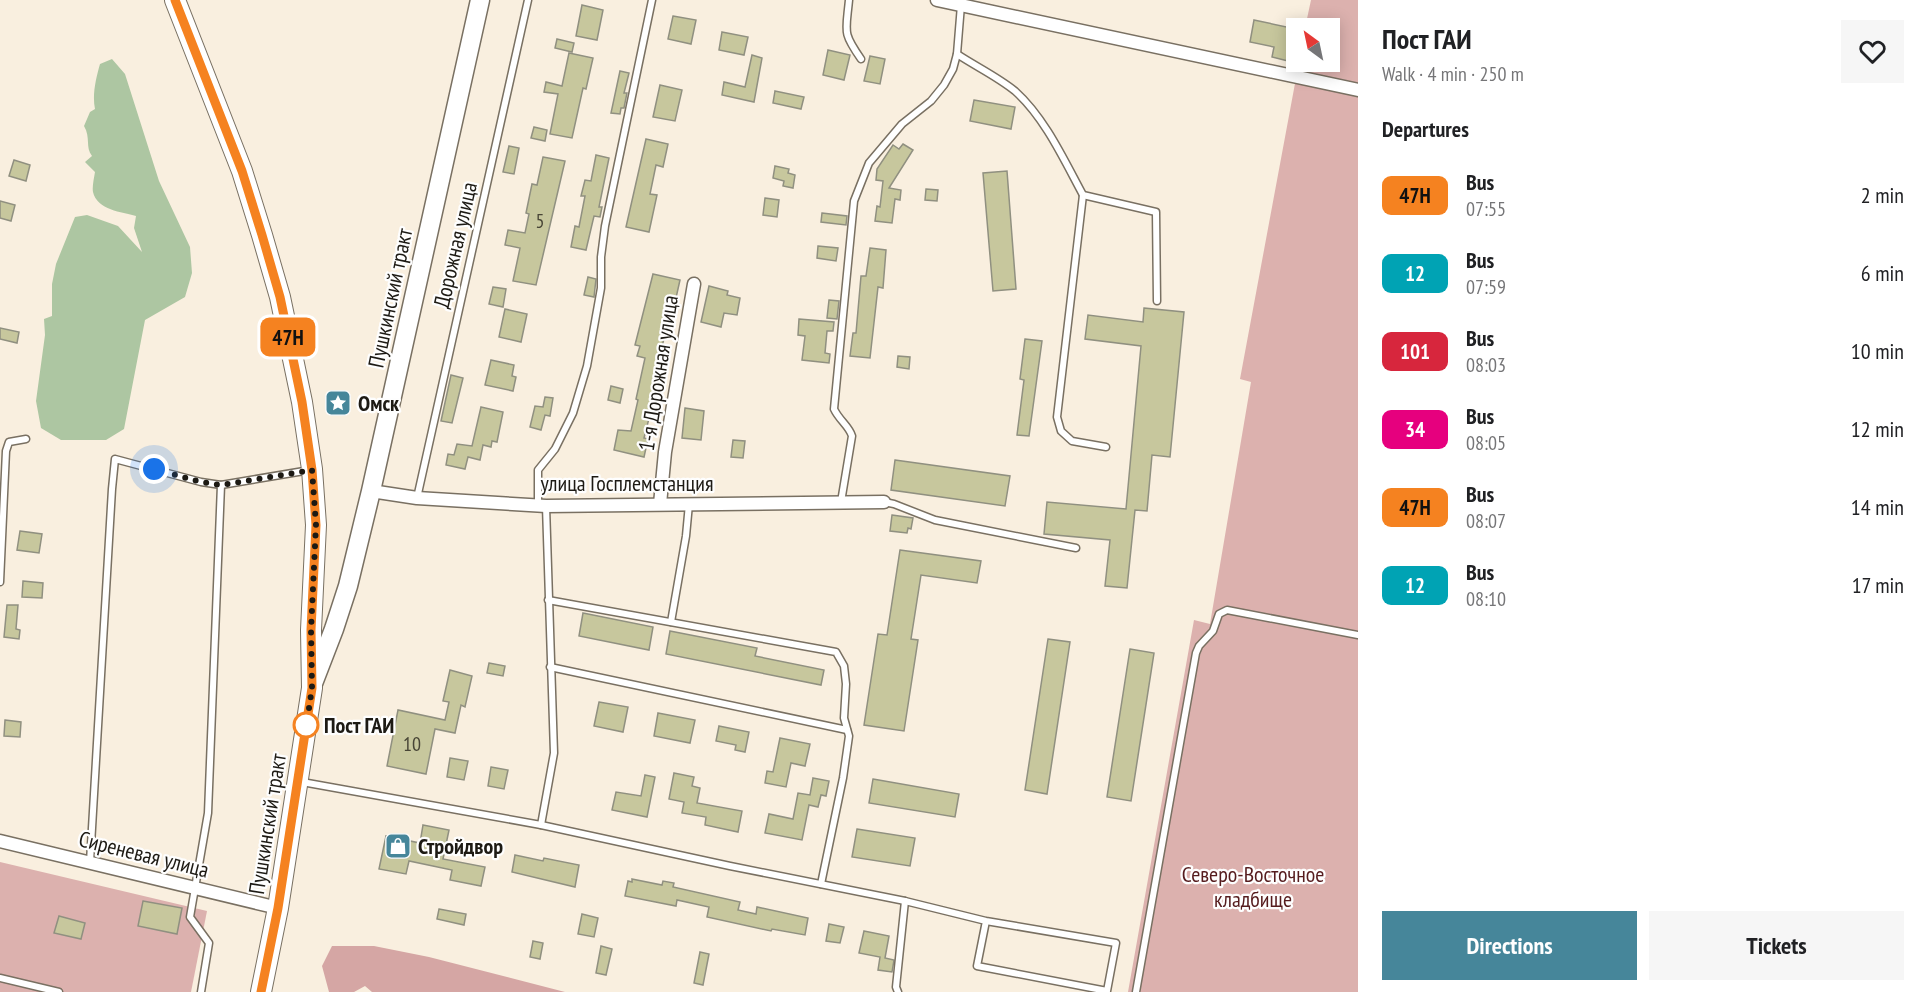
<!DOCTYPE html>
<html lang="en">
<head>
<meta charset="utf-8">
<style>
  :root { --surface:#fff; --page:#f6f6f6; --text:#202124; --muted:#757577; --accent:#46869a }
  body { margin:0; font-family:"PT Sans Narrow",sans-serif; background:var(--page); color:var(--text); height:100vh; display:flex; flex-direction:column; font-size:22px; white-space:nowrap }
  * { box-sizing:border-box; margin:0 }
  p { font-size:20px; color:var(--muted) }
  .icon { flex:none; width:33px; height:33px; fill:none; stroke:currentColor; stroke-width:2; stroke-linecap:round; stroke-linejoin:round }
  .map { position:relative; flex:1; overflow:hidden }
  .drawer { display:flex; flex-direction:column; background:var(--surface); width:570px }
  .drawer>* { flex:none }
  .badge { padding:0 12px; border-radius:9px; font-size:21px; line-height:39px }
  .needle { width:39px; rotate:327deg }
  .tools { position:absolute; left:1286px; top:18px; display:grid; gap:12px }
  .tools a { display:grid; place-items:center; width:54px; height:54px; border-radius:0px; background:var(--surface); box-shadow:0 3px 15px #0003; font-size:30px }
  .you { position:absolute; width:30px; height:30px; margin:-15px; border:4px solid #fff; border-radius:50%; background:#1a73e8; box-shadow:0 0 0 9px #1a73e833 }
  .map>.badge { position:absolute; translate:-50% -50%; box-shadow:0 0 0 3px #fff }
  h2 { padding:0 24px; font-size:22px; line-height:54px }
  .round { display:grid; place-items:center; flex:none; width:63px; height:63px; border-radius:0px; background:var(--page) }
  .headline { display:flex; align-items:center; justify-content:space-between; height:102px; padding:0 24px }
  h1 { font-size:28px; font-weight:700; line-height:45px }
  .cta { display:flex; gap:12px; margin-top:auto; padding:12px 24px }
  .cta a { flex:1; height:69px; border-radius:0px; background:var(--accent); color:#fff; font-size:24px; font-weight:700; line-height:69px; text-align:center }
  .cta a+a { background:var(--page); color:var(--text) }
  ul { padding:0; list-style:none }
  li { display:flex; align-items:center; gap:18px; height:78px; padding:0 24px }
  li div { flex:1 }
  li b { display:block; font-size:22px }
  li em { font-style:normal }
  li .badge { min-width:66px; font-weight:700; text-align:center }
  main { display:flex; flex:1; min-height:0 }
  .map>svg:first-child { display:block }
  .green { fill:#dcb1ae }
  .forest { fill:#d5a6a4 }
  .water { fill:#adc6a2 }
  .building { fill:#c7c79d; stroke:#909080; stroke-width:1.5 }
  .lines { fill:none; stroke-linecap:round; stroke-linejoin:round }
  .service-casing { stroke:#797062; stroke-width:9 }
  .minor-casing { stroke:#797062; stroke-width:15 }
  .secondary-casing { stroke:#797062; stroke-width:21 }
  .primary-casing { stroke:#797062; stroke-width:22 }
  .path { stroke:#847d73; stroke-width:2; stroke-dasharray:4.5 3; stroke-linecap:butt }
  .service { stroke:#fff; stroke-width:6 }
  .minor { stroke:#fff; stroke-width:12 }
  .secondary { stroke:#fff; stroke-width:18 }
  .primary { stroke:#fff; stroke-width:20 }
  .line-casing { stroke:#fff; stroke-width:14 }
  .line { stroke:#f58220; stroke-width:9 }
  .walk { stroke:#1d1a14; stroke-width:6; stroke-dasharray:0 10.8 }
  .stop-dot { fill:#fff; stroke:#f58220; stroke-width:3 }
  .labels { text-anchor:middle; stroke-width:4.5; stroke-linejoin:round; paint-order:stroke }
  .number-label { font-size:20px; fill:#484536 }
  .street-label { font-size:22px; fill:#1d1a14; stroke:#fefefe }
  .poi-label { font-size:22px; font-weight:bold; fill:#1d1a14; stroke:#fefefe; text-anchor:start }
  .stop-label { font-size:22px; font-weight:bold; fill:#1d1a14; stroke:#fefefe; text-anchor:start }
  .park-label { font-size:22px; fill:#561c1e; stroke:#fefefe }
</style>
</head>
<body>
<main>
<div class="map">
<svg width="1358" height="992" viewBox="0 0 1358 992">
  <rect width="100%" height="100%" fill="#f9efdf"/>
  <g class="green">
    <polygon points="1311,0 1358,0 1358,992 1128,992 1194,620 1210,624 1251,382 1240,379 1299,62 1329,62 1329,28 1305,28"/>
    <polygon points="0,862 207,911 191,992 0,992"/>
  </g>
  <polygon class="forest" points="332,946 374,946 429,957 565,992 372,992 365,986 354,992 329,992 322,966"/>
  <path class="water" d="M112 59 125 74 159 181 190 247 192 273 185 297 145 320 124 429 106 440H61L41 428 36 401 45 335 44 319 52 316V284L56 264 75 217 87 215 118 226 142 252 134 228 136 216C122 212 97 210 93 192 92 187 94 178 95 172L85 162 92 156C85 147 91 138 84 126L90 112 95 109C92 95 96 78 100 64Z"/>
  <g class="building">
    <polygon points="582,5 603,10 597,40 576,36"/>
    <polygon points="673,16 696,20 691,44 668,39"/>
    <polygon points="1254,20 1296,29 1296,63 1272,57 1274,47 1250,42"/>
    <polygon points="722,32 748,37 744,55 719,50"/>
    <polygon points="557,39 574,43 572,52 555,48"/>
    <polygon points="828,50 850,55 844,80 823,75"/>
    <polygon points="569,53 593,58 586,89 583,88 572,138 550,134 558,94 544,92 546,82 562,86"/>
    <polygon points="752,55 762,58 754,102 722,95 724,82 745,87"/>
    <polygon points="870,56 885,59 880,84 864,81"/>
    <polygon points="620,71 629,73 624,93 627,93 624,108 621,108 620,114 611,113"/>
    <polygon points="660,85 682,90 675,121 653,117"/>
    <polygon points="775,91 804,97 801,109 773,103"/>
    <polygon points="974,100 1015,107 1011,129 970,121"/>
    <polygon points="534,127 547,130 545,141 531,138"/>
    <polygon points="646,139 668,144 663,167 656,165 650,194 657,195 649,232 626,227"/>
    <polygon points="903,144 913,150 889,188 901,190 900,200 895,199 892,223 875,221 877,206 880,207 883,181 876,180 877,169 893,145 899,149"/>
    <polygon points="509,146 519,148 514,174 503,172"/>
    <polygon points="596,155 609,158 599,207 602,207 600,217 594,216 586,250 571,247 575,226 579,227 585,196 581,196 585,180 591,181"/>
    <polygon points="543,157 565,161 536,285 513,281 520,248 505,245 508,230 525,233 529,214 526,213 532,184 537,185"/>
    <polygon points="14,160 30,165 26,181 9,176"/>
    <polygon points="775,166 789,169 788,173 795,175 793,188 783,186 784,181 773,178"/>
    <polygon points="1007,171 1016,289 993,291 983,173"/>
    <polygon points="926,189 938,190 937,201 925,200"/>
    <polygon points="765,198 779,200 777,217 763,215"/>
    <polygon points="0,201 15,205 11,221 0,218"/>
    <polygon points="822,213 847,216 846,225 821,222"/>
    <polygon points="818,246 838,248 836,261 817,258"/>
    <polygon points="870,248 886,250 883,288 878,287 870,358 850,356 853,333 856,333 861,276 866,276"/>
    <polygon points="653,274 680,280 667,338 664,338 657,370 661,371 644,438 648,439 644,457 614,450 618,430 631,431 638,400 636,399 645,358 637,356 640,346 635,345"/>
    <polygon points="588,277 596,279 594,297 584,295"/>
    <polygon points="709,286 728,291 727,295 740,298 737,315 724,313 721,327 701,322"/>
    <polygon points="493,287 506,289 503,307 489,304"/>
    <polygon points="829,300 839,301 837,319 827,318"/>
    <polygon points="1144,308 1184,312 1170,457 1152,455 1147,511 1135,510 1127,588 1105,586 1110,540 1044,534 1047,502 1126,509 1141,346 1085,339 1088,315 1143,322"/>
    <polygon points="505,309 527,314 521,342 499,337"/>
    <polygon points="799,319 834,322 833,331 827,331 825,353 830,354 829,363 802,360 805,336 798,335"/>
    <polygon points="0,328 19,332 17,343 0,339"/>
    <polygon points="1025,339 1042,341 1029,436 1017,435 1024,380 1020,379"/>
    <polygon points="898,356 910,357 909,369 897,367"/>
    <polygon points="491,360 514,365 512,376 516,377 513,391 485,385"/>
    <polygon points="451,375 463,378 452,423 441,421"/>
    <polygon points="611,386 623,389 620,403 608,400"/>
    <polygon points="545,397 553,398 550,416 545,415 541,430 530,427 535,406 543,407"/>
    <polygon points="481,407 503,412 497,442 492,441 491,447 483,445 480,460 468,457 465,469 446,465 448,454 454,455 457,444 472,446"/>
    <polygon points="685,408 704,411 701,440 682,438"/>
    <polygon points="733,440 745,441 743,458 731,457"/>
    <polygon points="895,460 1010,476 1005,506 891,490"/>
    <polygon points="892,515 913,518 911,529 908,528 907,533 890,531"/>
    <polygon points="20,531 42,534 39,553 17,550"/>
    <polygon points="900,550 981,561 977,583 921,575 911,639 918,640 904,731 864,725 878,634 887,635"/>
    <polygon points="23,581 43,583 42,598 22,597"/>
    <polygon points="7,605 18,605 16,629 20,630 19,639 4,637"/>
    <polygon points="583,613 653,627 649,650 579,636"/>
    <polygon points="670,631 757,648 755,656 824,670 821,685 666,654"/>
    <polygon points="1048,639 1070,642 1047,794 1025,790"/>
    <polygon points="1130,649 1154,653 1131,801 1107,797"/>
    <polygon points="489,663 505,666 503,676 487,673"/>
    <polygon points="450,670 472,676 465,707 461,705 455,733 435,729 426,774 387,766 398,710 445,720 449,702 443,701"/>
    <polygon points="599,702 628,707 623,732 594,726"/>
    <polygon points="658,713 695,720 690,743 654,736"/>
    <polygon points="5,720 21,722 20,737 4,736"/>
    <polygon points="719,726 749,732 745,752 735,750 736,745 716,741"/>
    <polygon points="780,738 810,744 805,766 791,763 786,787 765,783 767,771 773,772"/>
    <polygon points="450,758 468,761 464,780 447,777"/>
    <polygon points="491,767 508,770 504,789 488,786"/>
    <polygon points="674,773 694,777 692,786 700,788 697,803 742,811 738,832 705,825 706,817 682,813 684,802 669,799"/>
    <polygon points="645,775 655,777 647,817 612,810 616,792 641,796"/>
    <polygon points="813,778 829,781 826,796 821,795 818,807 809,805 802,840 765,833 769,814 793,819 798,793 810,795"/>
    <polygon points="873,779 959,794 955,817 869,803"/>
    <polygon points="423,825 449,830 443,859 485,867 481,886 450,880 452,870 409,861 406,874 379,869 386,836 420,843"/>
    <polygon points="857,829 915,838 910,866 852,857"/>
    <polygon points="515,855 543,861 544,858 579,865 575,887 512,872"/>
    <polygon points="632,879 662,885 663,881 674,883 673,887 740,902 738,910 756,914 757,907 808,918 805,935 772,929 771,931 707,917 709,907 677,900 676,906 625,896 628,881 632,882"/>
    <polygon points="143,901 182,908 177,934 138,926"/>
    <polygon points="439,909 466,914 464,925 437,919"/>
    <polygon points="582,914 598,918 594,937 578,934"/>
    <polygon points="59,916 85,923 81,939 54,933"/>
    <polygon points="829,924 844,927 840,943 826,941"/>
    <polygon points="864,931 889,936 885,958 894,960 892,972 878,970 880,957 859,953"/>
    <polygon points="533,941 543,943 540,959 530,957"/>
    <polygon points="601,946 612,949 606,975 596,973"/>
    <polygon points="700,952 709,954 703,985 694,983"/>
  </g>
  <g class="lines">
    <g class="service-casing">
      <g id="service">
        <path d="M849 0C846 32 842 32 861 59"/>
        <path d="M957 54C975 66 998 77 1015 91 1045 118 1064 160 1083 195L1156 212 1157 301"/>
        <polyline points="1083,195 1057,417 1061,431 1072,441 1106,447"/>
        <polyline points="417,498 528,0"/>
        <path d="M841 502 852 436C849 426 839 420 834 409L854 201 869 163 902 124 931 101 944 85 953 69 957 54 961 5"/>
        <polyline points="884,502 894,504 935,520 1076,548"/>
        <polyline points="538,505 538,470 555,449 573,413 587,366 601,288 601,257 605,226 652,0"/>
        <polyline points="0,582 6,451 9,442 26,439"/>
        <polyline points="548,600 836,652 844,666 846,684 844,718 849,736 843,778 821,884"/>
        <polyline points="671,622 686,536 689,504"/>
        <polyline points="550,667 847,730"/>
        <polyline points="302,782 541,825 730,866 905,901 986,921 1116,943 1107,991 977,966 986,921"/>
        <polyline points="541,825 554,753 546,506"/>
        <polyline points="90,862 112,489 115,459 201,482 221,485 310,470"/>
        <polyline points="0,978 59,992"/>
        <polyline points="201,992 209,943 190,917 208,813 221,485"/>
        <polyline points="898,992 896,987 905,901"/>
        <polyline points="1136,992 1196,653 1199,646 1213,631 1219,614 1227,610 1358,635"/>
      </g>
    </g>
    <g class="minor-casing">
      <g id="minor">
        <polyline points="937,0 1358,90"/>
        <polyline points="371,491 417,498 546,506 884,502"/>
        <polyline points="660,504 665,452 694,284"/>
        <polyline points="0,841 278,908"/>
      </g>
    </g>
    <g class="secondary-casing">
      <polyline id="secondary" points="312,686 334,629 348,586 371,491 480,0"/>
    </g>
    <g class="primary-casing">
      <polyline id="primary" points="175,0 242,171 262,235 280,297 302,402 312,469 316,525 311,630 312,688 278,908 261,992"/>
    </g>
    <polyline class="path" points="270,848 273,836"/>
    <use href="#service" class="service"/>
    <use href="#minor" class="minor"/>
    <use href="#secondary" class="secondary"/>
    <use href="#primary" class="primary"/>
  </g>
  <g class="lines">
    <g class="line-casing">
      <polyline id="line" points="175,0 242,171 262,235 280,297 302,402 312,470 316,525 311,630 312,688 278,908 261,992"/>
    </g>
    <use href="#line" class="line"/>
    <polyline class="walk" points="154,469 201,482 221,485 312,470 316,525 311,630 312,688 305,735 306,725"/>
  </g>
  <defs>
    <g id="sight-square" transform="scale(1.35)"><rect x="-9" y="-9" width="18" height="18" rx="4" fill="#46869a" stroke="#fefefe"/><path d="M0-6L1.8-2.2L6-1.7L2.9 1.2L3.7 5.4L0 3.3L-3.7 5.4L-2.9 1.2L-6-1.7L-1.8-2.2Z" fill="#fff"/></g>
    <g id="shop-square" transform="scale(1.35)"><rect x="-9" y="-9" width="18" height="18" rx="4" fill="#46869a" stroke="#fefefe"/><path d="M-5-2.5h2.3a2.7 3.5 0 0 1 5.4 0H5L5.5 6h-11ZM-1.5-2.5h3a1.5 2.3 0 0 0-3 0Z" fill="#fff"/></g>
  </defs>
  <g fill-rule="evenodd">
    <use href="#sight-square" x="338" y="403"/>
    <use href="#shop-square" x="398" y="846"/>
  </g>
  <circle class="stop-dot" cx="306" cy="725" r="12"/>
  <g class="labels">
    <g class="number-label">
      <text x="540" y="228">5</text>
      <text x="412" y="751">10</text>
    </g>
    <g class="street-label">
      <text transform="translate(455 245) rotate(-77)" y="8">Дорожная улица</text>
      <text transform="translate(390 298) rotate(-78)" y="8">Пушкинский тракт</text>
      <text transform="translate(658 373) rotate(-81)" y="8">1-я Дорожная улица</text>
      <text x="627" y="491">улица Госплемстанция</text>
      <text transform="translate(267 824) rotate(-81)" y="8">Пушкинский тракт</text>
      <text transform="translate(144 854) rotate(14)" y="8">Сиреневая улица</text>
    </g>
    <g class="poi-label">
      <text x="358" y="411">Омск</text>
      <text x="418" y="854">Стройдвор</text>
    </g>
    <g class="stop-label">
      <text x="324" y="733">Пост ГАИ</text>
    </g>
    <g class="park-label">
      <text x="1253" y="882">Северо-Восточное<tspan x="1253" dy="25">кладбище</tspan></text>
    </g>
  </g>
</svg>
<div class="tools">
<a><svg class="needle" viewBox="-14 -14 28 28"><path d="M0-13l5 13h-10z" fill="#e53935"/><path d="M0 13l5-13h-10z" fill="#757577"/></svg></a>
</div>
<div class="you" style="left:154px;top:469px"></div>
<b class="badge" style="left:288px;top:337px;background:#f58220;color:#111">47Н</b>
</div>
<section class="drawer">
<div class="headline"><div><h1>Пост ГАИ</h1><p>Walk · 4 min · 250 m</p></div><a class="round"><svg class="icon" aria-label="heart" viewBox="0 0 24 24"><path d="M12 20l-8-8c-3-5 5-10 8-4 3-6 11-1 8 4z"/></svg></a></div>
<h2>Departures</h2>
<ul>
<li><span class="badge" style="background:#f58220;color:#111">47Н</span><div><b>Bus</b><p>07:55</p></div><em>2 min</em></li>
<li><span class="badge" style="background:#00a3b4;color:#fff">12</span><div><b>Bus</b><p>07:59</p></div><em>6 min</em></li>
<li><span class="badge" style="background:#d7263d;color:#fff">101</span><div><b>Bus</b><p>08:03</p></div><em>10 min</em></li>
<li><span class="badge" style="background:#e6007e;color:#fff">34</span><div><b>Bus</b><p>08:05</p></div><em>12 min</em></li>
<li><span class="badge" style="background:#f58220;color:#111">47Н</span><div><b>Bus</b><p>08:07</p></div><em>14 min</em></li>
<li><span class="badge" style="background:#00a3b4;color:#fff">12</span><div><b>Bus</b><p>08:10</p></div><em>17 min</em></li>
</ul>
<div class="cta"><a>Directions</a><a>Tickets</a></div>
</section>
</main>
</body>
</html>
